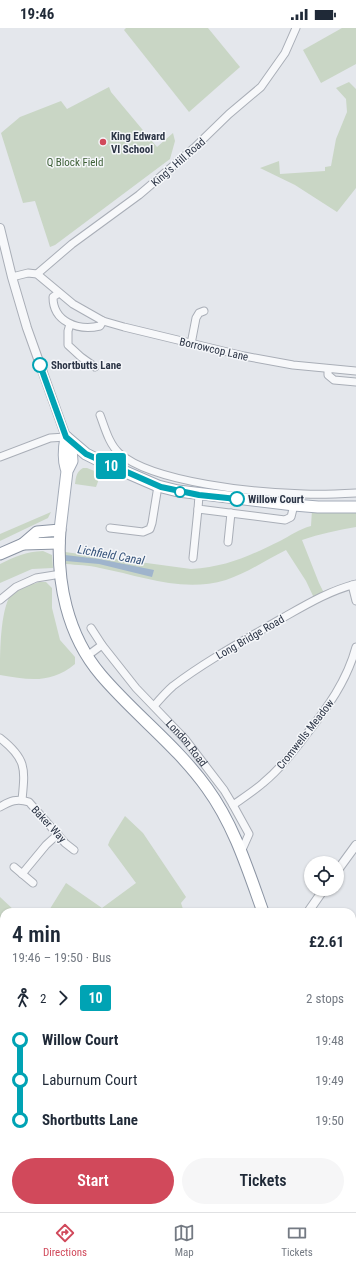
<!DOCTYPE html>
<html lang="en">
<head>
<meta charset="utf-8">
<style>
  :root { --surface:#fff; --page:#f6f6f7; --text:#1f2937; --muted:#747a83; --line:#e0e1e3; --accent:#d1495b }
  body { margin:0; font-family:"Roboto Condensed",sans-serif; background:var(--page); color:var(--text); height:100vh; display:flex; flex-direction:column; font-size:15px; white-space:nowrap }
  * { box-sizing:border-box; margin:0 }
  p { font-size:13px; color:var(--muted) }
  .icon { flex:none; width:22px; height:22px; fill:none; stroke:currentColor; stroke-width:2; stroke-linecap:round; stroke-linejoin:round }
  .map { position:relative; flex:1; overflow:hidden }
  .drawer { position:absolute; left:0px; top:880px; width:356px; height:304px; display:flex; flex-direction:column; background:var(--surface); border-radius:12px 12px 0 0; box-shadow:0 1px 3px #0004 }
  .drawer>* { flex:none }
  .badge { padding:0 8px; border-radius:3px; font-size:14px; line-height:26px }
  .buttons { position:absolute; left:304px; top:828px; display:grid; gap:8px }
  .buttons a { display:grid; place-items:center; width:40px; height:40px; border-radius:50%; background:var(--surface); box-shadow:0 1px 3px #0004; font-size:20px }
  .map>.badge { position:absolute; translate:-50% -50%; box-shadow:0 0 0 2px #fff }
  .legs { display:flex; align-items:center; gap:6px; height:44px; padding:0 12px; font-size:13px }
  .legs p { margin-inline-start:auto }
  .head { display:flex; align-items:center; justify-content:space-between; height:68px; padding:0 12px }
  h1 { font-size:22px; font-weight:600; line-height:30px }
  .action { display:flex; gap:8px; margin-top:auto; padding:8px 12px }
  .action a { flex:1; height:46px; border-radius:24px; background:var(--accent); color:#fff; font-size:16px; font-weight:600; line-height:46px; text-align:center }
  .action a+a { background:var(--page); color:var(--text) }
  ul { padding:0 12px; list-style:none }
  li { display:flex; align-items:center; gap:14px; height:40px; font-size:15px }
  li i { display:grid; place-items:center; width:6px; height:100%; margin:0 5px; background:currentColor }
  li i::after { content:''; width:10px; height:10px; margin:-5px; border:3px solid; border-radius:50%; background:var(--surface) }
  li p { margin-inline-start:auto }
  li:first-child i { background:linear-gradient(#0000 50%,currentColor 0) }
  li:last-child i { background:linear-gradient(currentColor 50%,#0000 0) }
  .status { display:flex; justify-content:space-between; align-items:center; height:28px; padding:0 20px; background:var(--surface); direction:ltr }
  .status svg { height:11px; fill:currentColor }
  .menu { display:flex; justify-content:space-around; align-items:center; height:56px; border-top:1px solid var(--line); background:var(--surface); font-size:11px; color:var(--muted) }
  .menu a { display:grid; justify-items:center; gap:2px }
  .menu .active { color:var(--accent) }
  .map>svg:first-child { display:block }
  .green { fill:#c9d6c5 }
  .water { fill:#9fb4cc }
  .lines { fill:none; stroke-linecap:round; stroke-linejoin:round }
  .minor-casing { stroke:#a9aeb7; stroke-width:9 }
  .tertiary-casing { stroke:#a9aeb7; stroke-width:10 }
  .primary-casing { stroke:#a3abb8; stroke-width:13 }
  .trunk-casing { stroke:#8b94a3; stroke-width:13 }
  .minor { stroke:#f7f8fa; stroke-width:7 }
  .tertiary { stroke:#f7f8fa; stroke-width:8 }
  .primary { stroke:#fff; stroke-width:11 }
  .trunk { stroke:#fff; stroke-width:11 }
  .line-1-casing { stroke:#fff; stroke-width:9 }
  .line-1 { stroke:#00a3b4; stroke-width:6 }
  .poi-dot { fill:#d1495b; stroke:#f4f6f9; stroke-width:1.5 }
  .stop-1-dot { fill:#fff; stroke:#00a3b4; stroke-width:2 }
  .labels { text-anchor:middle; stroke-width:3; stroke-linejoin:round; paint-order:stroke }
  .poi-label { font-size:11px; font-weight:bold; fill:#2b3445; stroke:#f4f6f9; text-anchor:start }
  .park-label { font-size:11px; fill:#3f6138; stroke:#f4f6f9 }
  .street-label { font-size:11px; fill:#2b3445; stroke:#f4f6f9 }
  .stop-label { font-size:11px; font-weight:bold; fill:#2b3445; stroke:#f4f6f9; text-anchor:start }
  .water-label { font-size:12px; font-style:italic; fill:#34527a; stroke:#f4f6f9 }
</style>
</head>
<body>
<div class="status"><b>19:46</b><svg viewBox="0 0 49 12"><path d="M0 12V9h3v3zM5 12V6h3v6zM10 12V3h3v9zM15 12V0h3v12zM26 1h20v11H26zM47 4h2v5h-2z"/></svg></div>
<div class="map">
<svg width="356" height="1184" viewBox="0 0 356 1184">
  <rect width="100%" height="100%" fill="#e4e7ec"/>
  <g class="green">
    <polygon points="126,0 208,0 240,39 189,84 124,2"/>
    <polygon points="342,0 356,0 356,36 321,55 303,22"/>
    <polygon points="349,54 356,61 356,160 337,184 295,157 260,140 279,133 280,146 325,143 325,139 331,138 336,111 347,84 346,71 336,60"/>
    <polygon points="109,59 111,64 157,119 173,105 175,113 170,131 55,217 50,219 35,173 23,175 1,105 20,89 61,73 67,81"/>
    <path d="M83 440H87L112 450 113 452 100 448 96 459 75 456C76 449 76 444 83 440Z"/>
    <path d="M312 482H356V499C337 502 320 506 302 512L319 555 324 565 314 570 306 553 286 522C266 532 247 545 226 552 182 565 142 548 100 540 89 537 77 537 66 536L65 524 191 541C227 539 249 528 280 513 290 508 299 501 311 498Z"/>
    <polygon points="51,484 48,490 0,513 0,506"/>
    <path d="M43 523 52 527 53 540 32 541 0 555V536C16 528 25 524 43 523Z"/>
    <path d="M39 554H46L52 560V580L60 612 75 629V636C51 656 29 652 0 647 0 625 0 583 11 566 18 560 30 557 39 554Z"/>
    <polygon points="125,788 143,805 186,869 181,875 184,884 48,884 66,855 102,880 136,855 108,817 110,812"/>
    <polygon points="0,869 16,884 4,884 4,959 0,955"/>
    <polygon points="356,1160 356,1184 236,1184 241,1180 352,1180 352,1161"/>
  </g>
  <polygon class="water" points="65,527 99,531 154,542 152,549 99,536 66,533"/>
  <g class="lines">
    <g class="minor-casing">
      <g id="minor">
        <polyline points="37,246 72,216 139,167 194,120 229,86 261,59 285,25 296,0"/>
        <polyline points="12,249 28,245 37,246 73,276 103,293 124,299 244,328 293,337 356,343"/>
        <path d="M59 265 53 269C53 294 78 303 100 298L103 293"/>
        <polyline points="70,296 68,303 68,317 81,329 95,339"/>
        <polyline points="191,316 196,290 199,285 204,283"/>
        <polyline points="328,341 328,347 334,352 356,354"/>
        <path d="M100 387C105 400 109 416 119 425 153 455 259 465 304 466 321 467 339 466 356 465"/>
        <polyline points="0,429 50,410 66,409"/>
        <polyline points="199,467 198,481 285,492 291,489 294,477"/>
        <polyline points="110,500 143,504 150,501 152,495 158,458"/>
        <polyline points="228,514 231,485"/>
        <polyline points="193,530 198,481"/>
        <polyline points="352,557 356,573"/>
        <polyline points="0,572 16,559 36,550 61,546"/>
        <path id="s1" d="M91 600 102 617 136 660 185 711 224 762 233 777 249 806 241 824"/>
        <polyline points="87,628 102,617"/>
        <path d="M154 678C160 671 166 664 173 658 206 633 243 613 279 592 304 578 328 563 356 556"/>
        <path d="M0 710C27 731 25 741 22 772"/>
        <path d="M233 777C243 770 254 763 263 755 280 741 293 724 306 707 327 680 347 653 356 619"/>
        <path d="M0 779C10 773 17 770 29 774L65 815 74 822"/>
        <polyline points="14,839 33,855"/>
        <polyline points="22,846 46,817 58,806"/>
        <polyline points="73,1184 77,1180"/>
      </g>
    </g>
    <g class="tertiary-casing">
      <g id="tertiary">
        <polyline points="0,200 12,249 27,300 66,409"/>
        <polyline points="337,843 356,817"/>
        <polyline points="308,884 324,861"/>
      </g>
    </g>
    <g class="primary-casing">
      <g id="primary">
        <polyline points="66,409 86,426 98,432 158,458 178,463 294,477 318,479 356,479"/>
        <path d="M66 409C64 420 63 430 66 440"/>
        <polyline points="60,502 67,443 72,433 71,420 67,411"/>
      </g>
    </g>
    <g class="trunk-casing">
      <g id="trunk">
        <path d="M23 516 37 504 60 502C56 553 67 607 101 647 134 686 177 718 207 760 234 797 248 842 263 884"/>
        <polyline points="0,526 23,516 59,515"/>
        <polyline points="352,1092 356,1104"/>
      </g>
    </g>
    <use href="#minor" class="minor"/>
    <use href="#tertiary" class="tertiary"/>
    <use href="#primary" class="primary"/>
    <use href="#trunk" class="trunk"/>
  </g>
  <g class="lines">
    <g class="line-1-casing">
      <polyline id="line-1" points="40,337 66,409 86,426 161,459 199,467 237,471"/>
    </g>
    <use href="#line-1" class="line-1"/>
  </g>
  <circle class="poi-dot" cx="103" cy="114" r="4"/>
  <g class="stop-1-dot">
    <circle cx="40" cy="337" r="7"/>
    <circle cx="180" cy="464" r="5"/>
    <circle cx="237" cy="471" r="7"/>
  </g>
  <g class="labels">
    <g class="poi-label">
      <text x="111" y="112">King Edward<tspan x="111" dy="13">VI School</tspan></text>
    </g>
    <g class="park-label">
      <text x="75" y="138">Q Block Field</text>
    </g>
    <g class="street-label">
      <text transform="translate(178 134) rotate(-41)" y="4">King's Hill Road</text>
      <text transform="translate(214 321) rotate(13)" y="4">Borrowcop Lane</text>
      <text transform="translate(250 609) rotate(-30)" y="4">Long Bridge Road</text>
      <text transform="translate(305 706) rotate(-52)" y="4">Cromwells Meadow</text>
      <text dy="4" stroke="none"><textPath href="#s1" startOffset="150">London Road</textPath></text>
      <text transform="translate(49 796) rotate(47)" y="4">Baker Way</text>
    </g>
    <g class="stop-label">
      <text x="51" y="341">Shortbutts Lane</text>
      <text x="248" y="475">Willow Court</text>
    </g>
    <g class="water-label">
      <text transform="translate(111 527) rotate(10)" y="4">Lichfield Canal</text>
    </g>
  </g>
</svg>
<div class="buttons">
<a><svg class="icon" aria-label="locate" viewBox="0 0 24 24"><circle cx="12" cy="12" r="6"/><path d="M12 2v4M12 18v4M2 12h4M18 12h4"/></svg></a>
</div>
<b class="badge" style="left:111px;top:438px;background:#00a3b4;color:#fff">10</b>
<section class="drawer">
<div class="head"><div><h1>4 min</h1><p>19:46 – 19:50 · Bus</p></div><b>£2.61</b></div>
<div class="legs"><svg class="icon" aria-label="walk" viewBox="0 0 24 24"><circle cx="13" cy="4" r="2"/><path d="M13 8l-2 6 4 7M11 14l-3 7M7 12l3-4h3l4 4"/></svg>2<svg class="icon" aria-label="forward" viewBox="0 0 24 24"><path d="M9 5l7 7-7 7"/></svg><b class="badge" style="background:#00a3b4;color:#fff">10</b><p>2 stops</p></div>
<ul>
<li><i style="color:#00a3b4"></i><b>Willow Court</b><p>19:48</p></li>
<li><i style="color:#00a3b4"></i><span>Laburnum Court</span><p>19:49</p></li>
<li><i style="color:#00a3b4"></i><b>Shortbutts Lane</b><p>19:50</p></li>
</ul>
<div class="action"><a>Start</a><a>Tickets</a></div>
</section>
</div>
<nav class="menu">
<a class="active"><svg class="icon" aria-label="directions" viewBox="0 0 24 24"><path d="M12 3l9 9-9 9-9-9zM9 14v-3h6M13 9l2 2-2 2"/></svg>Directions</a>
<a><svg class="icon" aria-label="map" viewBox="0 0 24 24"><path d="M3 6l6-2 6 2 6-2v14l-6 2-6-2-6 2zM9 4v14M15 6v14"/></svg>Map</a>
<a><svg class="icon" aria-label="tickets" viewBox="0 0 24 24"><path d="M3 7h18v10H3zM15 7v10"/></svg>Tickets</a>
</nav>
</body>
</html>
